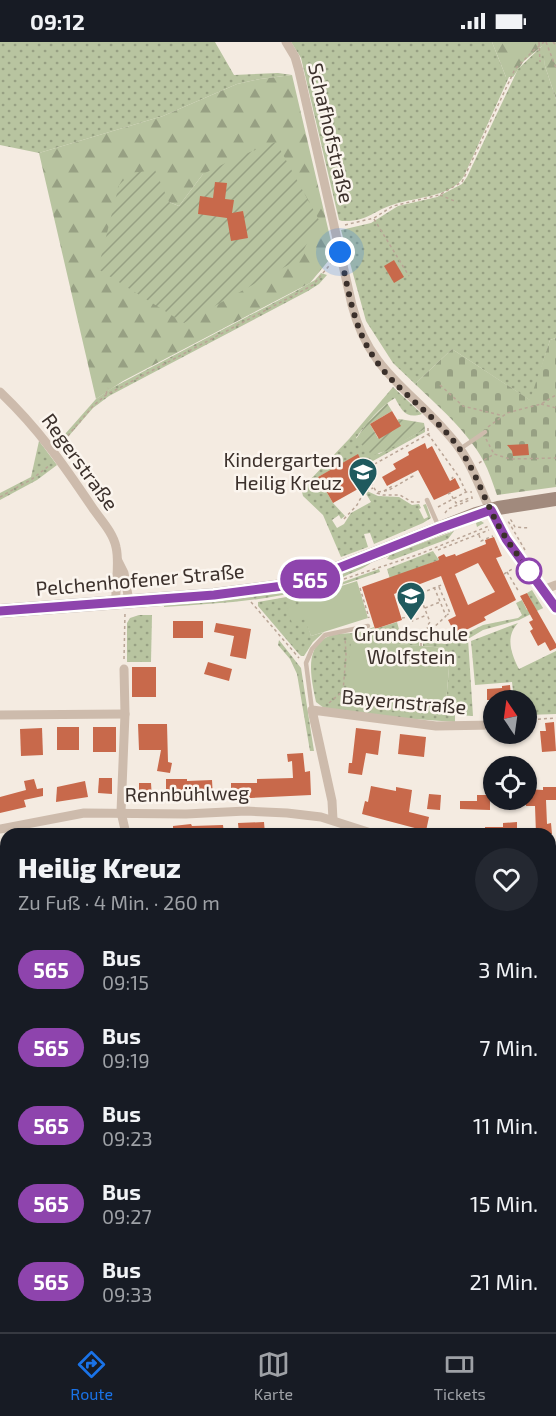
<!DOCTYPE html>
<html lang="de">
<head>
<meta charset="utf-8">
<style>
  :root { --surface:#171b24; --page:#242831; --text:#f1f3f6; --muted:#9ea1a6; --line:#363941; --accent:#1a73e8 }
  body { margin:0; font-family:"Exo 2",sans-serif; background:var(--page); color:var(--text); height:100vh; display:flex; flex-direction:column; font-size:22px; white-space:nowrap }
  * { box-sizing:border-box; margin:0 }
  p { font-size:20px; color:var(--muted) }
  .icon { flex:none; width:33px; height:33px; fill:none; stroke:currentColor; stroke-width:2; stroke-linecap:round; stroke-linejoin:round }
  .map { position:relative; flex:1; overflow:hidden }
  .drawer { position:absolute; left:0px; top:786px; width:556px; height:504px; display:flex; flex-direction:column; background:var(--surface); border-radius:18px 18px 0 0; box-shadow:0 2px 4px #0004 }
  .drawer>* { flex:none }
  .badge { padding:0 12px; border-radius:20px; font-size:21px; line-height:39px }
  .needle { width:39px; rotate:347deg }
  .fabs { position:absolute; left:483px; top:648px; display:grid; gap:12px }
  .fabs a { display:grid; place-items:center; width:54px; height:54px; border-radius:50%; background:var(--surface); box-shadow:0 2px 4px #0004; font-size:30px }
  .you { position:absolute; width:30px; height:30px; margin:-15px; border:4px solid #fff; border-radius:50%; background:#1a73e8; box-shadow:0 0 0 9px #1a73e833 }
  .map>.badge { position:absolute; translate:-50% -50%; box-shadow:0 0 0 3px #fff }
  .round { display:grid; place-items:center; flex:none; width:63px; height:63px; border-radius:32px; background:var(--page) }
  .summary { display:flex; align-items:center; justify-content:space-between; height:102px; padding:0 18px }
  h1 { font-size:28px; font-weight:800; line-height:45px }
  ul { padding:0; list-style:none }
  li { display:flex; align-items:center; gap:18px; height:78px; padding:0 18px }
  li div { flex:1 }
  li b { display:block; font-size:22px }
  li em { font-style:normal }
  li .badge { min-width:66px; font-weight:700; text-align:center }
  .status { display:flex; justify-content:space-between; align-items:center; height:42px; padding:0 30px; background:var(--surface); direction:ltr }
  .status svg { height:16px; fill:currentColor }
  .dock { display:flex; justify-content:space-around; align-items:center; height:84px; border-top:2px solid var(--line); background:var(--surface); font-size:16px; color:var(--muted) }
  .dock a { display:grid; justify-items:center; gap:3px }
  .dock .current { color:var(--accent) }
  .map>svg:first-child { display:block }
  .grass { fill:url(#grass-dots) }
  .forest { fill:url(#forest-firs); fill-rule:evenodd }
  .cemetery { fill:url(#cemetery-stones) }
  .park { fill:#b8c4a0 }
  .garden { fill:url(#garden-furrows) }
  .building { fill:#c8694b; fill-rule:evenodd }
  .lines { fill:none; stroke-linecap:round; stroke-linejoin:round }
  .path { stroke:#b9a596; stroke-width:1.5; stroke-dasharray:3 3; stroke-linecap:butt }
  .lane { stroke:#cdbbac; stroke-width:4.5 }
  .street { stroke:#cdbbac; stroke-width:9 }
  .secondary { stroke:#a18a7d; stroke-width:14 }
  .line-casing { stroke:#fff; stroke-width:14 }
  .line { stroke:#8e44ad; stroke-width:9 }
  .walk { stroke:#3b302b; stroke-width:6; stroke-dasharray:0 10.8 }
  .stop-dot { fill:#fff; stroke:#8e44ad; stroke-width:3 }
  .labels { text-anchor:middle; stroke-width:5; stroke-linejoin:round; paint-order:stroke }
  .street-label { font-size:20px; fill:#3b302b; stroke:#fbf5ee }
  .poi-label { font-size:20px; fill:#3b302b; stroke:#fbf5ee; text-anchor:end }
</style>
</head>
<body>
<div class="status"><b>09:12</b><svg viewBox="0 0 49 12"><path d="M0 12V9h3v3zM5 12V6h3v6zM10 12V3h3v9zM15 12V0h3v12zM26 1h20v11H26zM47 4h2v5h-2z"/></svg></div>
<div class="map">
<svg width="556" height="1290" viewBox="0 0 556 1290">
  <defs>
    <pattern id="grass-dots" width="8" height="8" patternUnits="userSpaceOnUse" patternTransform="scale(1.5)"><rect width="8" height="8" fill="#b8c4a0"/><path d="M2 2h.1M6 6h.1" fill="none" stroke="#97a083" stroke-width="1.8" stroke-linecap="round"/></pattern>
    <pattern id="forest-firs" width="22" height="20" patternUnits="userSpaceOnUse" patternTransform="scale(1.5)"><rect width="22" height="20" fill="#b8c4a0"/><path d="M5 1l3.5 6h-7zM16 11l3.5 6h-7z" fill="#97a083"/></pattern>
    <pattern id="cemetery-stones" width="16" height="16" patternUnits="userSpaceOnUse" patternTransform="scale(1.5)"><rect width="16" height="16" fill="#b8c4a0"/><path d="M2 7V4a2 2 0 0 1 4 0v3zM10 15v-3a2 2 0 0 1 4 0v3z" fill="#97a083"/></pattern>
    <pattern id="garden-furrows" width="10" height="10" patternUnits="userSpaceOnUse" patternTransform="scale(1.5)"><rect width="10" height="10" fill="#b8c4a0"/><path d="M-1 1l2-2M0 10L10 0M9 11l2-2" fill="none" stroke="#97a083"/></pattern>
  </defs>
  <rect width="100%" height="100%" fill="#f4ebe1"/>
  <g class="grass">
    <polygon points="0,0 215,0 234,33 278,31 292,33 260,37 237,42 163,74 39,111 0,103"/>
    <path d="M291 0H492L506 35H509L464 134C452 155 416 155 395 162 374 168 368 180 342 179L339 178 301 16Z"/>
    <polygon points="543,3 545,24 556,57 556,296 550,298 531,359 452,307 415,342 393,321 366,279 341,188 371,181 398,164 437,155 462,142 467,135 518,27"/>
    <polygon points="321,231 327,233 319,242 308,249 109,354 93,366 61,403 58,400 96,357 112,346 296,249 315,238"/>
    <path d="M393 345 422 372C406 377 402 369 395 356 379 365 367 381 356 396L379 412 425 387V390L364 424 358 413 318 435 333 461 345 474 341 477 339 473 332 478 337 486 344 482 351 471 371 460 365 450 367 449 378 454 399 455 412 463 419 462 421 466 419 467 424 477 428 475 423 463 426 462 431 476 423 481 374 502 370 491 364 492 368 505 341 515 323 473 303 454 302 450 309 439 349 397Z"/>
    <polygon points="39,399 57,423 37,438 0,458 0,451 31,435"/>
    <polygon points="481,479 484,481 477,485 476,481 454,489 448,497 392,518 387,517 390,513"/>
    <polygon points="433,509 439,518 390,537 387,527"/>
    <path d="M372 520C364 527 353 530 343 535 287 559 224 561 164 565V561Z"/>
    <polygon points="379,527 380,530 300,557 311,594 324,590 313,600 304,614 301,614 298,611 258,564 258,560 315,550"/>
    <path d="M532 548 543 566 519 578 483 588 468 597 473 674 455 673V680L401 676 324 666 316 660C312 640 303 606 327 595 336 590 346 592 355 591 362 590 368 587 374 585L375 587 397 580 400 591 408 599 419 600V604L351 598 445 673 450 613 445 612V606L423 604V600L447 602 454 595H459L483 583 518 576 522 573 516 561 522 558 527 568 534 564 527 551Z"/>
    <polygon points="139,573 152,573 151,620 127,620 127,581 130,576"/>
    <path d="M518 581C505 595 511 611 519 627L556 609V672L527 673 526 658H514L512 640 475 643 471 599Z"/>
    <polygon points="279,598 301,626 314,709 310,709 297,632 290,617 278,603"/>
  </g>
  <g class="forest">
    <polygon points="492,0 556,0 556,57 545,24 542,4 524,19 513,35 506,35"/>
    <path d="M292 33 334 212 310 241 123 339 96 357 39 111 163 74 237 42 260 37ZM203 132 184 281 169 160 179 164Z"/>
    <polygon points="6,850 2,956 0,957 0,851"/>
  </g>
  <path class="cemetery" d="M556 296V445L497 453C493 442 489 429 483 418 467 389 439 365 415 342L452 307 530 358 550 298Z"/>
  <g class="park">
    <polygon points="357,539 368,576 311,594 305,577 292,581 287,566 301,562 300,557"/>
    <polygon points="351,598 445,606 445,612 450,613 445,673 345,665"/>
    <polygon points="554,1122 556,1122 556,1229 551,1231 550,1135"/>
    <polygon points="551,1249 556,1267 556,1283 543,1290 460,1290 448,1286 448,1284 550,1284"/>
  </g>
  <g class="garden">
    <polygon points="276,100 319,178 299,217 184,281 98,227 119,143 131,131 155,128 169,160 179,164 203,132 240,114"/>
    <polygon points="387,361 392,369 370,382 378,396 400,384 397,378 399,377 424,381 425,387 386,409 372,413 356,397 367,381"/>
    <polygon points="550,893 556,893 556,963 551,962"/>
  </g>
  <g class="building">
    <polygon points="215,140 227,141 225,157 234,158 232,171 243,169 248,196 231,199 227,176 198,172 200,154 213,156"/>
    <polygon points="394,218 404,235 394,241 384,224"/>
    <polygon points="392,369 401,384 379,397 370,382"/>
    <polygon points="425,401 427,407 432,404 450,439 455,436 460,446 434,458 418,428 387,444 382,435 396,427 393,422 409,413 408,410"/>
    <polygon points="528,402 529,413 513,414 512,409 507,403"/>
    <polygon points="358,412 364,424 359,427 367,442 333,461 318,435"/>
    <path d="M494 495 502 514 496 516 516 558 484 575 486 578 456 593 448 578 456 574 441 534 394 552 402 578 375 587 362 545 439 518 438 515 444 512 446 515 455 512 456 514 486 502 485 498ZM478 521 495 550 468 563 455 532Z"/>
    <polygon points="527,551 556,602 556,606 550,609 545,600 538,604 530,589 533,587 529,580 533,578 520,554"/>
    <rect x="173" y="579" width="30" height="17"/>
    <polygon points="216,581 251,587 246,617 230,614 234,594 214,590"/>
    <polygon points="208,620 232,627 229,639 204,632"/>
    <rect x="132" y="625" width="24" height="30"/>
    <polygon points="510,643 511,655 503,656 503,658 487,658 487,647 502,646 502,644"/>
    <polygon points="554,680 556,709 542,710 540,689 546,689 545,681"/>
    <polygon points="138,682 167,682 168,720 172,721 170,731 157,729 161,708 139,708"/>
    <rect x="57" y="685" width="22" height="23"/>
    <rect x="93" y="685" width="23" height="25"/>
    <polygon points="42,686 43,713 21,714 20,687"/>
    <polygon points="356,686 381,689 378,713 366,711 362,733 348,731 349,721 352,721"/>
    <polygon points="400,692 426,695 424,715 398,712"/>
    <polygon points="303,711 305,730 310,729 311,753 231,757 231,741 257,741 257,737 293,736 292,719 288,720 287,712"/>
    <polygon points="99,736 112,736 112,752 98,751"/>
    <polygon points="34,737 37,747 43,746 43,754 24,758 26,765 0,771 0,755 26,748 24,739"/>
    <polygon points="166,737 187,737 187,739 212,738 213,756 166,757"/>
    <polygon points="85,739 88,755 56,760 57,745"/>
    <polygon points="139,741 151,741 152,757 139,758"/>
    <polygon points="371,744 396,749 396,745 412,748 409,770 429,775 426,789 362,772 365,759 368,760"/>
    <polygon points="543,745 556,745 556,758 546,758 547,782 551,781 552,792 536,792 535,764 526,764 526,747 543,748"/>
    <polygon points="429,752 441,753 440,768 427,767"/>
    <polygon points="477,753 490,753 490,768 460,767 460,759 477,759"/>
    <polygon points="264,780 265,792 239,792 238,781"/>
    <polygon points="517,780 517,792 485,792 485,785 503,785 503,781"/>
    <polygon points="191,782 192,784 223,783 224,792 173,792 173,784"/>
  </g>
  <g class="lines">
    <g class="path">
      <polyline points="539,0 540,20"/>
      <polyline points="546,0 556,26"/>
      <polyline points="553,0 556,3"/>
      <polyline points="440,153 457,160"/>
      <polyline points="374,177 409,234"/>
      <polyline points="345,183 374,176 393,164 439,153 462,140 515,27 534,8 544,0"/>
      <polyline points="440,343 463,364 500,373"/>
      <polyline points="106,352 108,346"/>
      <polyline points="541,362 556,366"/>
      <polyline points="488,385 507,371 541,362 556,353"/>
      <polyline points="428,386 428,392 459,435 466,450"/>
      <polyline points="486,397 494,412"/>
      <polyline points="60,403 93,364 106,353 313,243 333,219"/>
      <polyline points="479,421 494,412 510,417 556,416"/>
      <polyline points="364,428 432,390"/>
      <polyline points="361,430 364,428 377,451 383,453 400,453 412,460 420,460"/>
      <polyline points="453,437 452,436 455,434"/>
      <polyline points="384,449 394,443"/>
      <polyline points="378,450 389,448 413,434 411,431"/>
      <polyline points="448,452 450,451 456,461 472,455 472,457"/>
      <polyline points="0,455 32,437 50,423"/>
      <polyline points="438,465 466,450 472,450"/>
      <polyline points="445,471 448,467 470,458"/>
      <polyline points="344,477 357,463 364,450 373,446"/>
      <polyline points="479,493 481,499 493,494"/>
      <polyline points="438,508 489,488"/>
      <polyline points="525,508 508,479 511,478 515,485 529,486"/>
      <polyline points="507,530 519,550"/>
      <polyline points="504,532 514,526"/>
      <polyline points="344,537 417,513 489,484"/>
      <polyline points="439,545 450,571 447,573"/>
      <polyline points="360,546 369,576"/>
      <polyline points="304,550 331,542"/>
      <polyline points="418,552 404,558 412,579 427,573"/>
      <polyline points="251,560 299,616"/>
      <polyline points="425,566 440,560"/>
      <polyline points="402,576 410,575"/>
      <polyline points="428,588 427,584 430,580 419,552 444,542"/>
      <polyline points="421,604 421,591 431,588 446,574 434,545"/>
      <polyline points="124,617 125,571"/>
      <polyline points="329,661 343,649 346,613 345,595"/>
      <polyline points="526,678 556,676"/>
      <polyline points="550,1234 556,1232"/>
      <polyline points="405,1290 410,1284"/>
      <polyline points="549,1290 556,1286"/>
    </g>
    <g class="lane">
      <polyline points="460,407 485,390"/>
      <polyline points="427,458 438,483"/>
      <polyline points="312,668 306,621 312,607 325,593 368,584"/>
      <polyline points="0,1106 1,1106"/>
      <polyline points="283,1284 284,1290"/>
    </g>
    <g class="street">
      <path d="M286 0 295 15 299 29 352 263C370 335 420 352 460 407 476 429 483 456 496 480 512 511 536 538 556 566"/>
      <path d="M0 350C38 386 63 422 92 465 100 477 113 490 116 505 120 522 115 542 116 560"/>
      <polyline points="118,519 124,531 129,559"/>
      <polyline points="543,548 556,543"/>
      <polyline points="124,627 125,672 121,770 126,792"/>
      <polyline points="0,673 125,672"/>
      <polyline points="333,778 332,759 312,668 436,684 494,683"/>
      <polyline points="0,787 84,771 186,772 246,769 287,771 321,775 374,792"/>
      <polyline points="550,814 556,814"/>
      <polyline points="550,887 556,886"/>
      <polyline points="550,969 556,970"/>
      <polyline points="0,1004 6,1005"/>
      <polyline points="550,1071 556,1064"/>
      <polyline points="0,1237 6,1233"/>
      <polyline points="53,1284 55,1290"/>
      <polyline points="176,1284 178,1290"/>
      <polyline points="388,1290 393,1284"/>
    </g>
    <polyline class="secondary" points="0,569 214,553 283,544 331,529 476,472 498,466 556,457"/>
  </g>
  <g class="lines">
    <g class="line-casing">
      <polyline id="line" points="0,569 214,553 283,544 331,529 440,486 491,468 506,497 556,566"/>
    </g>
    <use href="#line" class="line"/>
    <path class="walk" d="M340 210C348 245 352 280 371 311 394 349 436 372 461 409 476 431 484 456 496 479 505 497 518 513 529 529"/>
  </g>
  <defs>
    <g id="school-pin" transform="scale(1.5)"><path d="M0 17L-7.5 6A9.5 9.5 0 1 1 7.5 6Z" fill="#1f5a5e" stroke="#fbf5ee"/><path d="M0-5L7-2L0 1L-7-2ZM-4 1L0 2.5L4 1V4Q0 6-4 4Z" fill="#fff"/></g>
  </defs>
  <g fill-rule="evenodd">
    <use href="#school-pin" x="363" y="430"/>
    <use href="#school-pin" x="411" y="554"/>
  </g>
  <circle class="stop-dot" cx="529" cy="529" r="12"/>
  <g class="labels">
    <g class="street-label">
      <text transform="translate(331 91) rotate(77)" y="7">Schafhofstraße</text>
      <text transform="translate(80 420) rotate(54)" y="7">Regerstraße</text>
      <text transform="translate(140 538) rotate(-5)" y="7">Pelchenhofener Straße</text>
      <text transform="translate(404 660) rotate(5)" y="7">Bayernstraße</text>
      <text transform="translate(187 752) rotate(-1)" y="7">Rennbühlweg</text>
    </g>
    <g class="poi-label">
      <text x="342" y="425">Kindergarten<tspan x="342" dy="23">Heilig Kreuz</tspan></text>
      <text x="411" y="599" text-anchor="middle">Grundschule<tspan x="411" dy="23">Wolfstein</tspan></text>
    </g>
  </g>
</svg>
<div class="fabs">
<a><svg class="needle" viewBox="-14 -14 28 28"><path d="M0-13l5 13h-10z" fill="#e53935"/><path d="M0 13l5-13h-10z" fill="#9ea1a6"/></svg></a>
<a><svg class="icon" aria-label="locate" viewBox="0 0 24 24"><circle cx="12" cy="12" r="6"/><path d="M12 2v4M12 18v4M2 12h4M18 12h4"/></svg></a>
</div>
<div class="you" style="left:340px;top:210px"></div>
<b class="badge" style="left:310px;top:537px;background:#8e44ad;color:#fff">565</b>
<section class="drawer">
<div class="summary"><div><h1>Heilig Kreuz</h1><p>Zu Fuß · 4 Min. · 260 m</p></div><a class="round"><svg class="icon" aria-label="heart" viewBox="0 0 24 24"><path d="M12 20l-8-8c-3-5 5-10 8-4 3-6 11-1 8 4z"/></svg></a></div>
<ul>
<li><span class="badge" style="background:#8e44ad;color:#fff">565</span><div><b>Bus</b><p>09:15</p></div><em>3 Min.</em></li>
<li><span class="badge" style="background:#8e44ad;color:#fff">565</span><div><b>Bus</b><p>09:19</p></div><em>7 Min.</em></li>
<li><span class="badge" style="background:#8e44ad;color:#fff">565</span><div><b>Bus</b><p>09:23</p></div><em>11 Min.</em></li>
<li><span class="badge" style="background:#8e44ad;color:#fff">565</span><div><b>Bus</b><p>09:27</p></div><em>15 Min.</em></li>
<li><span class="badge" style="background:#8e44ad;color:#fff">565</span><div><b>Bus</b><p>09:33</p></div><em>21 Min.</em></li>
</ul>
</section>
</div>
<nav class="dock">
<a class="current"><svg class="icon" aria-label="directions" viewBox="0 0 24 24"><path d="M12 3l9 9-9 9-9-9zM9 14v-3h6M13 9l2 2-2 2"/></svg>Route</a>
<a><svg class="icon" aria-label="map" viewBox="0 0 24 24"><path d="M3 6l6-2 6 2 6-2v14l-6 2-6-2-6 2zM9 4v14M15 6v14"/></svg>Karte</a>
<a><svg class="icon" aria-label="tickets" viewBox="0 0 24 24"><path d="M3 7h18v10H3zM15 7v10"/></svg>Tickets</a>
</nav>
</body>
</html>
